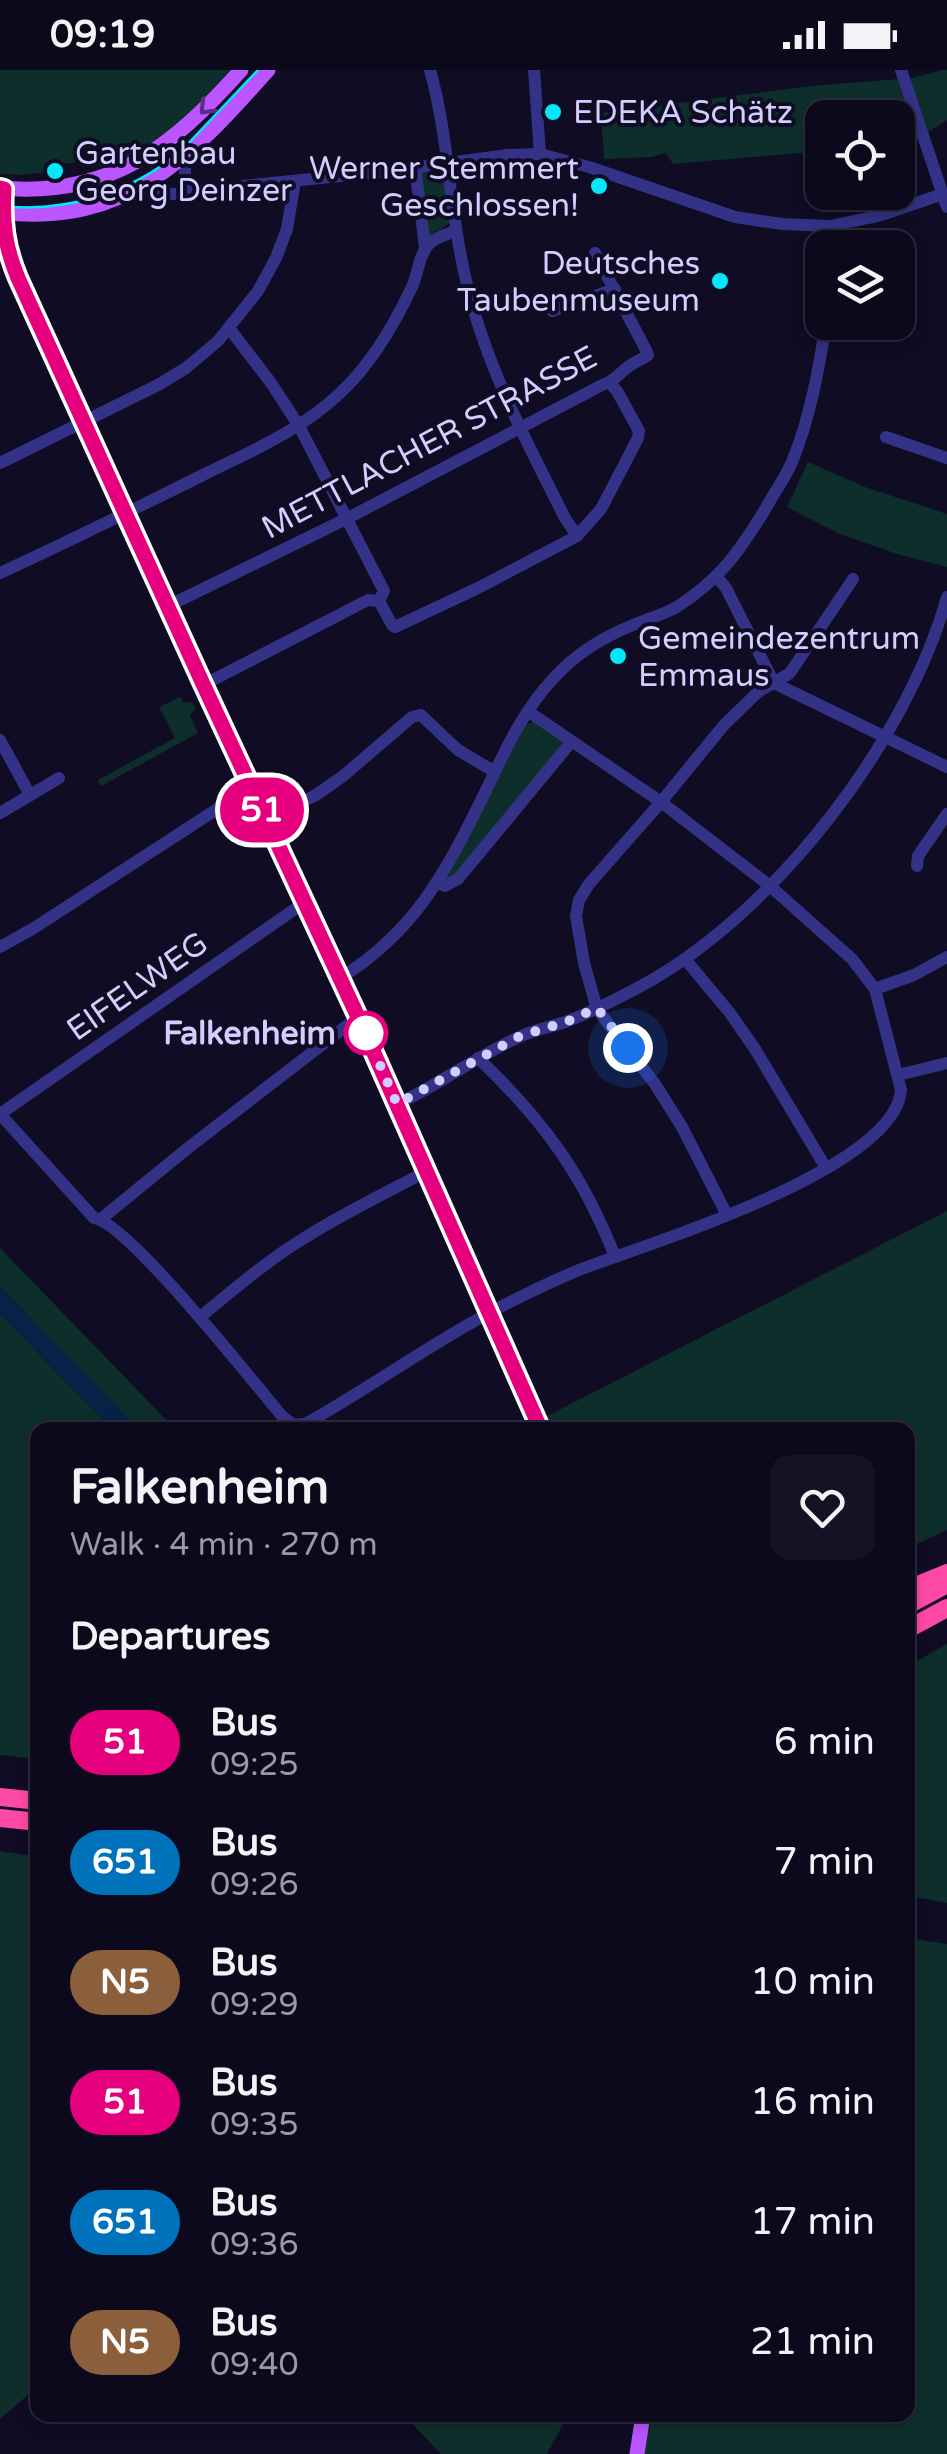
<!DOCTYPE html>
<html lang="en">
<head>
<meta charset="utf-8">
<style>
  :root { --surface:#0b091b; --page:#141224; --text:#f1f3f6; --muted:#9a9aa3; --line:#2b2a3a }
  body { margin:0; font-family:"Varela Round",sans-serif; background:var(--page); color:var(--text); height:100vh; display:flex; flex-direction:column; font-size:38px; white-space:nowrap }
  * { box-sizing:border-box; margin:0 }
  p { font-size:32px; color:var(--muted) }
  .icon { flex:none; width:55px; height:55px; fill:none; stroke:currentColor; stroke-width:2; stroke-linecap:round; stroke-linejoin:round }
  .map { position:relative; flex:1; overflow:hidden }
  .drawer { position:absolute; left:30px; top:1352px; width:885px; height:1000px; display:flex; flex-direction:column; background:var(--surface); border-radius:20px; box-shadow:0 5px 15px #0003,0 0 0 2px var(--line) }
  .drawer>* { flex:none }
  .badge { padding:0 20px; border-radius:32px; font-size:35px; line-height:65px }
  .buttons { position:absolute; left:805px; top:30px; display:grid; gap:20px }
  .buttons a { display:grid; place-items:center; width:110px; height:110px; border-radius:20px; background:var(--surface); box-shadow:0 5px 15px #0003,0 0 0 2px var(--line); font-size:50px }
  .you { position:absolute; width:50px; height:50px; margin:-25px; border:8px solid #fff; border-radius:50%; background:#1a73e8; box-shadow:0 0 0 15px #1a73e833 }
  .map>.badge { position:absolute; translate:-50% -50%; box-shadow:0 0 0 5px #fff }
  h2 { padding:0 40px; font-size:38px; line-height:90px }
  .round { display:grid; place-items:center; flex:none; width:105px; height:105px; border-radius:20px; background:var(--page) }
  .overview { display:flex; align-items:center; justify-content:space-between; height:170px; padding:0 40px }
  h1 { font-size:48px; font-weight:700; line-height:75px }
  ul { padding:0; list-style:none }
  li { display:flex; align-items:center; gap:30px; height:120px; padding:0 40px }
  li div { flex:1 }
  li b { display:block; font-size:38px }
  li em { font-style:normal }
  li .badge { min-width:110px; font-weight:700; text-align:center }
  .status { display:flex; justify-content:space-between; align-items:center; height:70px; padding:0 50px; background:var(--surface); direction:ltr }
  .status svg { height:28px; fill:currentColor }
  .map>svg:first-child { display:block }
  .green { fill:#0e2e2c }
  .water { fill:#072147 }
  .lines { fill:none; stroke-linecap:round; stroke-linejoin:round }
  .minor { stroke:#333287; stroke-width:12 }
  .major { stroke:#ba55ff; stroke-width:15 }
  .highway { stroke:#ff49a6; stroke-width:18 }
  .tram { stroke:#00e8f9; stroke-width:2.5 }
  .oneway { stroke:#5c2d87 }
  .line-casing { stroke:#fff; stroke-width:22 }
  .line { stroke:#e6007e; stroke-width:15 }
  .walk { stroke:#d2ceff; stroke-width:10; stroke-dasharray:0 18 }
  .poi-dot { fill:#00e8f9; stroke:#0f0c24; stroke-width:4 }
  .stop-dot { fill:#fff; stroke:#e6007e; stroke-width:5 }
  .labels { text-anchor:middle; stroke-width:8; stroke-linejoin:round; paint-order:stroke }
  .poi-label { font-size:32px; fill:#d2ceff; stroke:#0f0c24; text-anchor:start }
  .street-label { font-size:32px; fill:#d2ceff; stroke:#0f0c24 }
  .stop-label { font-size:32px; font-weight:bold; fill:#d2ceff; stroke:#0f0c24; text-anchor:end }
</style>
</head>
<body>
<div class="status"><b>09:19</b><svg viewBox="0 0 49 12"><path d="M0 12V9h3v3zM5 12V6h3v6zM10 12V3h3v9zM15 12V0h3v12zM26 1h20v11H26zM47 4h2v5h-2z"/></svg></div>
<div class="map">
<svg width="947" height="2384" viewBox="0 0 947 2384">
  <rect width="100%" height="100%" fill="#0f0c24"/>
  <g class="green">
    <polygon points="0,0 230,0 173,62 128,89 90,98 88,91 50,95 50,102 20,105 0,104"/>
    <polygon points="943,0 947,0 947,50 915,71 898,75 898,48 822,48 822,81 673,94 666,83 651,87 604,89 601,43 811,16 912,8"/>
    <polygon points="435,100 444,106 450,153 429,166 420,102"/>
    <polygon points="808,392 865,417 947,444 947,497 897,484 840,464 787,437"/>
    <polygon points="180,627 183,633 192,632 196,639 190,646 198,663 101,716 98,710 175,668 159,637"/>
    <polygon points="534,651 566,673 452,812 447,812 446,808 525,655"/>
    <polygon points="947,1141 947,1460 908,1478 908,1360 520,1360"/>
    <polygon points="0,1178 176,1360 139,1360 0,1217"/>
    <polygon points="0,1244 113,1360 38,1360 37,1689 0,1685"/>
    <polygon points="947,1574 947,1833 908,1826 908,1596"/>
    <polygon points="0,1781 38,1787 37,2317 0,2349"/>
    <polygon points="908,1868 947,1874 947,2384 644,2384 652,2345 908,2345"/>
    <polygon points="404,2345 568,2345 547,2384 441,2384"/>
  </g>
  <polygon class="water" points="0,1217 139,1360 113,1360 0,1244"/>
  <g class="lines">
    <g class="minor">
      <path d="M430 0C449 67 449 138 465 206 484 292 525 369 565 448L577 466"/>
      <polyline points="534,0 540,84"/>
      <polyline points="901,0 947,137"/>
      <polyline points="185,87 185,108 193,121"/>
      <polyline points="415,96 425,178"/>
      <path d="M140 117C157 123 176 127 193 121L380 102 508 85 540 84 589 97 735 147 782 154 830 156 878 146 943 124"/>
      <polyline points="830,156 831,178"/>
      <polyline points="552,241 615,219"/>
      <polyline points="229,258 271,313 299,356 384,521 379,531"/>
      <polyline points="886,367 947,388"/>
      <polyline points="0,393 158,315 186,298 218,271 258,221 276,188 287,159 295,111"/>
      <path d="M0 503C68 472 134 439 201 406 249 382 300 361 339 324 371 295 394 255 412 217 418 204 419 184 429 174 436 167 447 164 456 161"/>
      <polyline points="717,507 726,518 774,613 947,697"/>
      <path d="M168 536 348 448 604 314C615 311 619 303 628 297 634 292 641 290 648 285L646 280 595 183"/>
      <polyline points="203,615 368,530 379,531 392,555 395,557 478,518 577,466 601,439 638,368 639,361 617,321 610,313"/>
      <polyline points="0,670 30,725"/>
      <polyline points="0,743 59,708"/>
      <polyline points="267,750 316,725 343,706 412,647 421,645 458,680 495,702"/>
      <polyline points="917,796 918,786 947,744"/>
      <polyline points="438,813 445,816 458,809 572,671"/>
      <polyline points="0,877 34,858 251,717"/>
      <polyline points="685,889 730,943 755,979 826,1098"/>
      <path d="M340 908C422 858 452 789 493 706 509 672 526 638 552 610 574 585 603 567 633 555 647 549 662 545 675 538 719 511 739 482 766 438 774 423 785 408 792 392 810 348 819 299 826 252"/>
      <polyline points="875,919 914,905 947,887"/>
      <path d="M478 988C542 1049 583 1104 615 1187"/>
      <polyline points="898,1005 947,993"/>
      <path d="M397 1034C439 1015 475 987 517 968 533 960 551 957 568 951 596 940 623 926 650 911 779 837 907 670 947 527"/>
      <path d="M0 1044 94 1148C127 1152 254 1313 282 1346L293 1355 305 1354 314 1349C380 1311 442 1266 510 1232 532 1221 555 1210 579 1200 646 1174 895 1100 901 1020L875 919 852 889 770 816 661 732 529 642"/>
      <polyline points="0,1044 305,832"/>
      <polyline points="727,1145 682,1057 655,1014 597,939 584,893 576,846 579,830 589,814 661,732 724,655 758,622 790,603 853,509"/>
      <polyline points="101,1149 188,1078 358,947"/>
      <path d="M200 1247C232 1221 263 1194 298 1172 339 1145 384 1124 427 1101"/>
    </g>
    <g class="major">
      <path d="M0 118C110 128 172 77 241 0"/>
      <path d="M4 119C3 151 5 177 18 208L181 566 358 947 541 1360"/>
      <path d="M0 142C127 158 191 86 268 0"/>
      <polyline points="637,2384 643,2345"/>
    </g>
    <g class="highway">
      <polyline points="908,1519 947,1503"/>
      <polyline points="908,1535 947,1514"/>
      <polyline points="908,1559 947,1538"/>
      <polyline points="0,1727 38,1731"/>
      <polyline points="0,1748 38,1752"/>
    </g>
    <path class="tram" d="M0 136C66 143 132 123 182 80L258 0"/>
  </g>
  <defs><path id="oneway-chevron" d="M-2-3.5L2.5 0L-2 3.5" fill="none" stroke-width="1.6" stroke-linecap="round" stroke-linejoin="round" transform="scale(2.5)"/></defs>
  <use class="oneway" href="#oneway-chevron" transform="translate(206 38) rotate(134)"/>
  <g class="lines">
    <g class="line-casing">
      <path id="line" d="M0 118 4 119C2 152 5 177 18 208L203 614 358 947 541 1360"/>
    </g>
    <use href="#line" class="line"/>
    <polyline class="walk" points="366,963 397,1034 520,966 566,952 597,938 628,978"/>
  </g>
  <g class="poi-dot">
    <circle cx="553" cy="42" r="10"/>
    <circle cx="55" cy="101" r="10"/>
    <circle cx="599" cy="116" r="10"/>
    <circle cx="720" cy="211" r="10"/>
    <circle cx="618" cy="586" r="10"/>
  </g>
  <circle class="stop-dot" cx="366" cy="963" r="20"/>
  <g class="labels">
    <g class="poi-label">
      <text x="573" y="53">EDEKA Schätz</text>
      <text x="75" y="94">Gartenbau<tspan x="75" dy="37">Georg Deinzer</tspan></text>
      <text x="579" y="109" text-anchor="end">Werner Stemmert<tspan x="579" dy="37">Geschlossen!</tspan></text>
      <text x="700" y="204" text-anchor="end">Deutsches<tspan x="700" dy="37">Taubenmuseum</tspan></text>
      <text x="638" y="579">Gemeindezentrum<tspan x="638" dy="37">Emmaus</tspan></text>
    </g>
    <g class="street-label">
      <text transform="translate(429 372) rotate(-28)" y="11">METTLACHER STRASSE</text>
      <text transform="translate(137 916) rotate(-35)" y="11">EIFELWEG</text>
    </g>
    <g class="stop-label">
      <text x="336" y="974">Falkenheim</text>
    </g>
  </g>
</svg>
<div class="buttons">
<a><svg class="icon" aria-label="locate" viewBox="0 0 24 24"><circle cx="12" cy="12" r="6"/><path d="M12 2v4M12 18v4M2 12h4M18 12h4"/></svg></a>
<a><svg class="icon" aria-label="layers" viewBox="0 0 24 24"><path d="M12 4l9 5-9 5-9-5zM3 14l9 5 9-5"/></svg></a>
</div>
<div class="you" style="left:628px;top:978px"></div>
<b class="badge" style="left:262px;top:740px;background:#e6007e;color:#fff">51</b>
<section class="drawer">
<div class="overview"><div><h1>Falkenheim</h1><p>Walk · 4 min · 270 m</p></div><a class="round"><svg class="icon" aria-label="heart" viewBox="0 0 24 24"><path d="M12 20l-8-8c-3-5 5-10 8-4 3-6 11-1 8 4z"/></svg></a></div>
<h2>Departures</h2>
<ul>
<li><span class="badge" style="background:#e6007e;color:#fff">51</span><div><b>Bus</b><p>09:25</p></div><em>6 min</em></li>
<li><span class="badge" style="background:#0072bc;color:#fff">651</span><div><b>Bus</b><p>09:26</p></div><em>7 min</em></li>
<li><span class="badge" style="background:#8b5e3c;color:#fff">N5</span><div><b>Bus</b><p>09:29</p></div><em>10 min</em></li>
<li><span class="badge" style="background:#e6007e;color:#fff">51</span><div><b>Bus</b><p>09:35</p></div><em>16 min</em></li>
<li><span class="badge" style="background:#0072bc;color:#fff">651</span><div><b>Bus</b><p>09:36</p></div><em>17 min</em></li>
<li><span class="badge" style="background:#8b5e3c;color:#fff">N5</span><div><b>Bus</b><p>09:40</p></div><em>21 min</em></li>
</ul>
</section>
</div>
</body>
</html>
